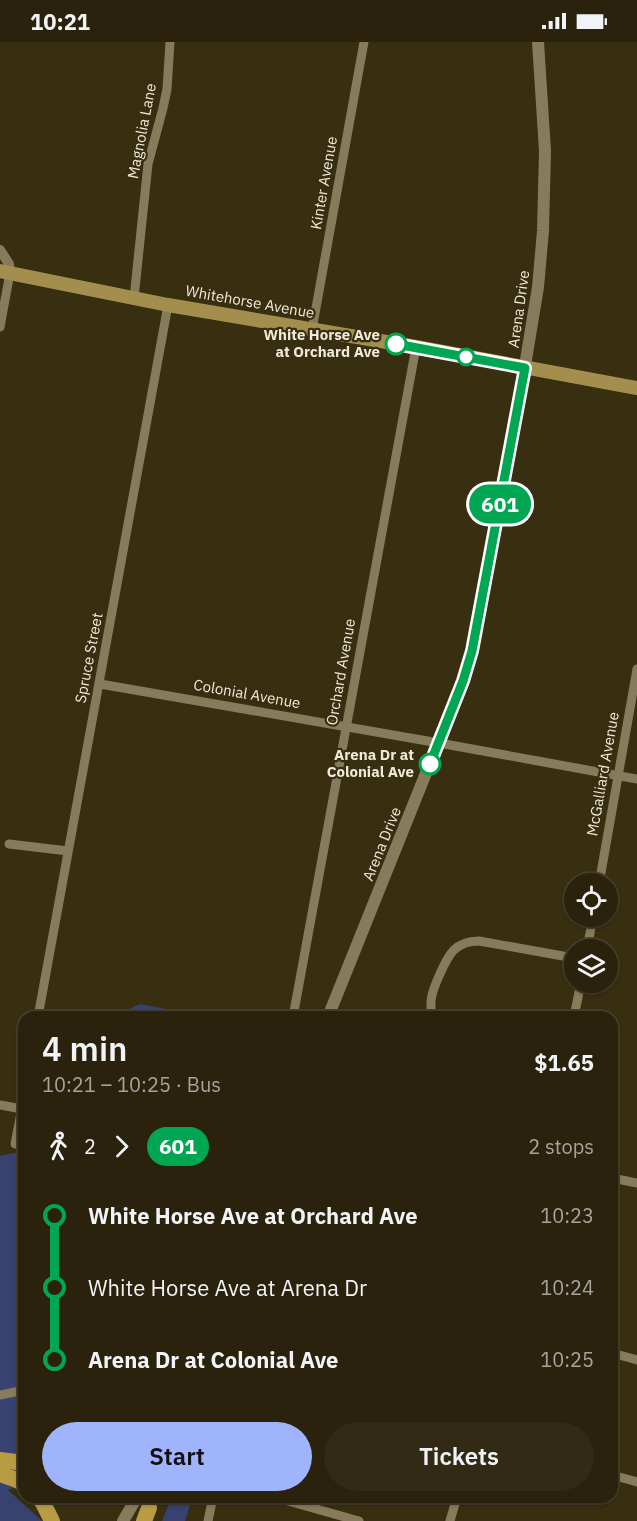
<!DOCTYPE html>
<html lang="en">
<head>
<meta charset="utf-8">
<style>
  :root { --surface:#2a220c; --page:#322a15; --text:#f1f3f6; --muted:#a5a49d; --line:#463f2d; --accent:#a0b3fd }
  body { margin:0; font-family:"IBM Plex Sans",sans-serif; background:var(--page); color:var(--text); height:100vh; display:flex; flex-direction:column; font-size:22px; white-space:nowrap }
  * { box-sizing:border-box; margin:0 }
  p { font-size:20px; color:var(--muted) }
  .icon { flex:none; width:33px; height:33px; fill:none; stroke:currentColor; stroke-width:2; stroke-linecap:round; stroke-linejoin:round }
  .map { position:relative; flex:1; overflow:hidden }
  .panel { position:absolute; left:18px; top:969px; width:600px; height:492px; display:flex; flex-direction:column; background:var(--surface); border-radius:18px; box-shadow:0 2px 4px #0004,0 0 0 2px var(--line) }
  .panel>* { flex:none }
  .badge { padding:0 12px; border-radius:20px; font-size:21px; line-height:39px }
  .buttons { position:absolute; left:564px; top:831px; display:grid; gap:12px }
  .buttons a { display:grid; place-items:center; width:54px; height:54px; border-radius:50%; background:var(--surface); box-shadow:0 2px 4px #0004,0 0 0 2px var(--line); font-size:30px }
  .map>.badge { position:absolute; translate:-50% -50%; box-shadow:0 0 0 3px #fff }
  .legs { display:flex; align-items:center; gap:9px; height:66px; padding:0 24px; font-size:20px }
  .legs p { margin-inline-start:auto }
  .summary { display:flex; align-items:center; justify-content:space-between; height:102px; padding:0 24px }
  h1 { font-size:33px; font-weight:600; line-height:45px }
  .action { display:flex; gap:12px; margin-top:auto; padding:12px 24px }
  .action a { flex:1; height:69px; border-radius:36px; background:var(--accent); color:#111; font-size:24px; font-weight:600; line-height:69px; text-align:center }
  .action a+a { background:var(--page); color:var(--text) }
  ul { padding:0 24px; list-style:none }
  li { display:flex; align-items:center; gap:21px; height:72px; font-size:22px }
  li i { display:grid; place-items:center; width:9px; height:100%; margin:0 8px; background:currentColor }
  li i::after { content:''; width:15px; height:15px; margin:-8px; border:4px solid; border-radius:50%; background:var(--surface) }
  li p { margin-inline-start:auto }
  li:first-child i { background:linear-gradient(#0000 50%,currentColor 0) }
  li:last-child i { background:linear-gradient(currentColor 50%,#0000 0) }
  .status { display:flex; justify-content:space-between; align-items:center; height:42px; padding:0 30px; background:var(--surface); direction:ltr }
  .status svg { height:16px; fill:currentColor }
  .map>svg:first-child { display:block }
  .green { fill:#374271 }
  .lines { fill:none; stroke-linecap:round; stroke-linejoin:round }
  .minor { stroke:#867b5b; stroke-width:9 }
  .tertiary { stroke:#867b5b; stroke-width:10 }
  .secondary { stroke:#867b5b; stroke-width:12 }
  .primary { stroke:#a48e4d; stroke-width:14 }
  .motorway { stroke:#b89b43; stroke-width:16 }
  .line-1-casing { stroke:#fff; stroke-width:14 }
  .line-1 { stroke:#00a651; stroke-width:9 }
  .stop-1-dot { fill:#fff; stroke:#00a651; stroke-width:3 }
  .labels { text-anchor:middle; stroke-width:4.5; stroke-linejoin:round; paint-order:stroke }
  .street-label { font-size:15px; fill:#f0ead9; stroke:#382e10 }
  .stop-label { font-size:15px; font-weight:bold; fill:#f0ead9; stroke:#382e10; text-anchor:end }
</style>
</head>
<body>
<div class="status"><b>10:21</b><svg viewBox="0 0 49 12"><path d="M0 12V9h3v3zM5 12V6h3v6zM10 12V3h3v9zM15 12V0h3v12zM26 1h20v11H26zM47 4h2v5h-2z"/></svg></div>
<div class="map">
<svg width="637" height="1479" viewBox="0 0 637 1479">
  <rect width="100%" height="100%" fill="#382e10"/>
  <g class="green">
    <polygon points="140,962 176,969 179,975 111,975"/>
    <polygon points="24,1109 24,1442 8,1448 42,1479 0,1479 0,1114"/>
    <polygon points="172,1455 186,1455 192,1457 185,1479 162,1479"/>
  </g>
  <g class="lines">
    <g class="minor">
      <polyline points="134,256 148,122 163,66 167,47 170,0"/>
      <polyline points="0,285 10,231"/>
      <polyline points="312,288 364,0"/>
      <polyline points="100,642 439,701 637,737"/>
      <polyline points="9,802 68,809"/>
      <polyline points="599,842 637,627"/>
      <polyline points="587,908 593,874"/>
      <polyline points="38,975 168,263"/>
      <polyline points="293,975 416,305"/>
      <path d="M432 975C429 958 432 950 439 934 448 914 454 899 479 899L574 916"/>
      <polyline points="574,975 581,940"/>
      <polyline points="0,1063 22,1067"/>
      <polyline points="15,1102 24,1055"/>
      <polyline points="612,1136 637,1141"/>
      <polyline points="612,1311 637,1318"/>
      <polyline points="0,1353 24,1348"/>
      <polyline points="612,1433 637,1440"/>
      <polyline points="274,1455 359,1479"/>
      <polyline points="208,1479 213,1455"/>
      <polyline points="450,1479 457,1455"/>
    </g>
    <polyline class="tertiary" points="0,208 9,222 10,231"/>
    <g class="secondary">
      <polyline points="328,975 463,639 472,609 521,348 538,245 543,189 545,109 538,0"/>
      <polyline points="123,1479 137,1455"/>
    </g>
    <polyline class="primary" points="0,229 168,263 416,305 637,346"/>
    <g class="motorway">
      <polyline points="0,1418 24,1421"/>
      <polyline points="0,1432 17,1438 24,1442"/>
      <polyline points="39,1455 43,1461 52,1479"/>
      <polyline points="144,1479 149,1466"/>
    </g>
  </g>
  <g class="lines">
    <g class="line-1-casing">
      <polyline id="line-1" points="396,302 525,326 472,609 463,639 430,722"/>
    </g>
    <use href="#line-1" class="line-1"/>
  </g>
  <g class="stop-1-dot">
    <circle cx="396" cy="302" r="10"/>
    <circle cx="466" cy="315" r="8"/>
    <circle cx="430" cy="722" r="10"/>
  </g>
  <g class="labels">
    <g class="street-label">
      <text transform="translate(142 89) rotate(-79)" y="5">Magnolia Lane</text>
      <text transform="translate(324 141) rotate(-80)" y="5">Kinter Avenue</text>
      <text transform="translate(250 260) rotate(10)" y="5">Whitehorse Avenue</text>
      <text transform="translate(519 267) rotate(-82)" y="5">Arena Drive</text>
      <text transform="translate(89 616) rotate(-79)" y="5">Spruce Street</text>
      <text transform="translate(341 630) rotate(-80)" y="5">Orchard Avenue</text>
      <text transform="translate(247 652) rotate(10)" y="5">Colonial Avenue</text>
      <text transform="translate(603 732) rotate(-80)" y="5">McGalliard Avenue</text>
      <text transform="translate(382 802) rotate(-68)" y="5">Arena Drive</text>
    </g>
    <g class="stop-label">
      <text x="380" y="298">White Horse Ave<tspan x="380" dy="17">at Orchard Ave</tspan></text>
      <text x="414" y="718">Arena Dr at<tspan x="414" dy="17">Colonial Ave</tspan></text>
    </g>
  </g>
</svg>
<div class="buttons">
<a><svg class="icon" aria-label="locate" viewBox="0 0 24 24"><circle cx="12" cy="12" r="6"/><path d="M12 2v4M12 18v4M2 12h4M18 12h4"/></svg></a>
<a><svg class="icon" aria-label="layers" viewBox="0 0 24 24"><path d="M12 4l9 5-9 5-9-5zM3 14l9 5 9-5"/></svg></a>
</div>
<b class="badge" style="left:500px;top:462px;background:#00a651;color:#fff">601</b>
<section class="panel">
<div class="summary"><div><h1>4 min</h1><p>10:21 – 10:25 · Bus</p></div><b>$1.65</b></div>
<div class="legs"><svg class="icon" aria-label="walk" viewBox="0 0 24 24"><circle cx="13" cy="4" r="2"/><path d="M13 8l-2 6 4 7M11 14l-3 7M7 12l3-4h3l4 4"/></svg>2<svg class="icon" aria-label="forward" viewBox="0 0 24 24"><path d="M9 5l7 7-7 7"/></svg><b class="badge" style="background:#00a651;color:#fff">601</b><p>2 stops</p></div>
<ul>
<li><i style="color:#00a651"></i><b>White Horse Ave at Orchard Ave</b><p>10:23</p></li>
<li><i style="color:#00a651"></i><span>White Horse Ave at Arena Dr</span><p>10:24</p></li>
<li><i style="color:#00a651"></i><b>Arena Dr at Colonial Ave</b><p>10:25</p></li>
</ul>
<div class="action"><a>Start</a><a>Tickets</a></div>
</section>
</div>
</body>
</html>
